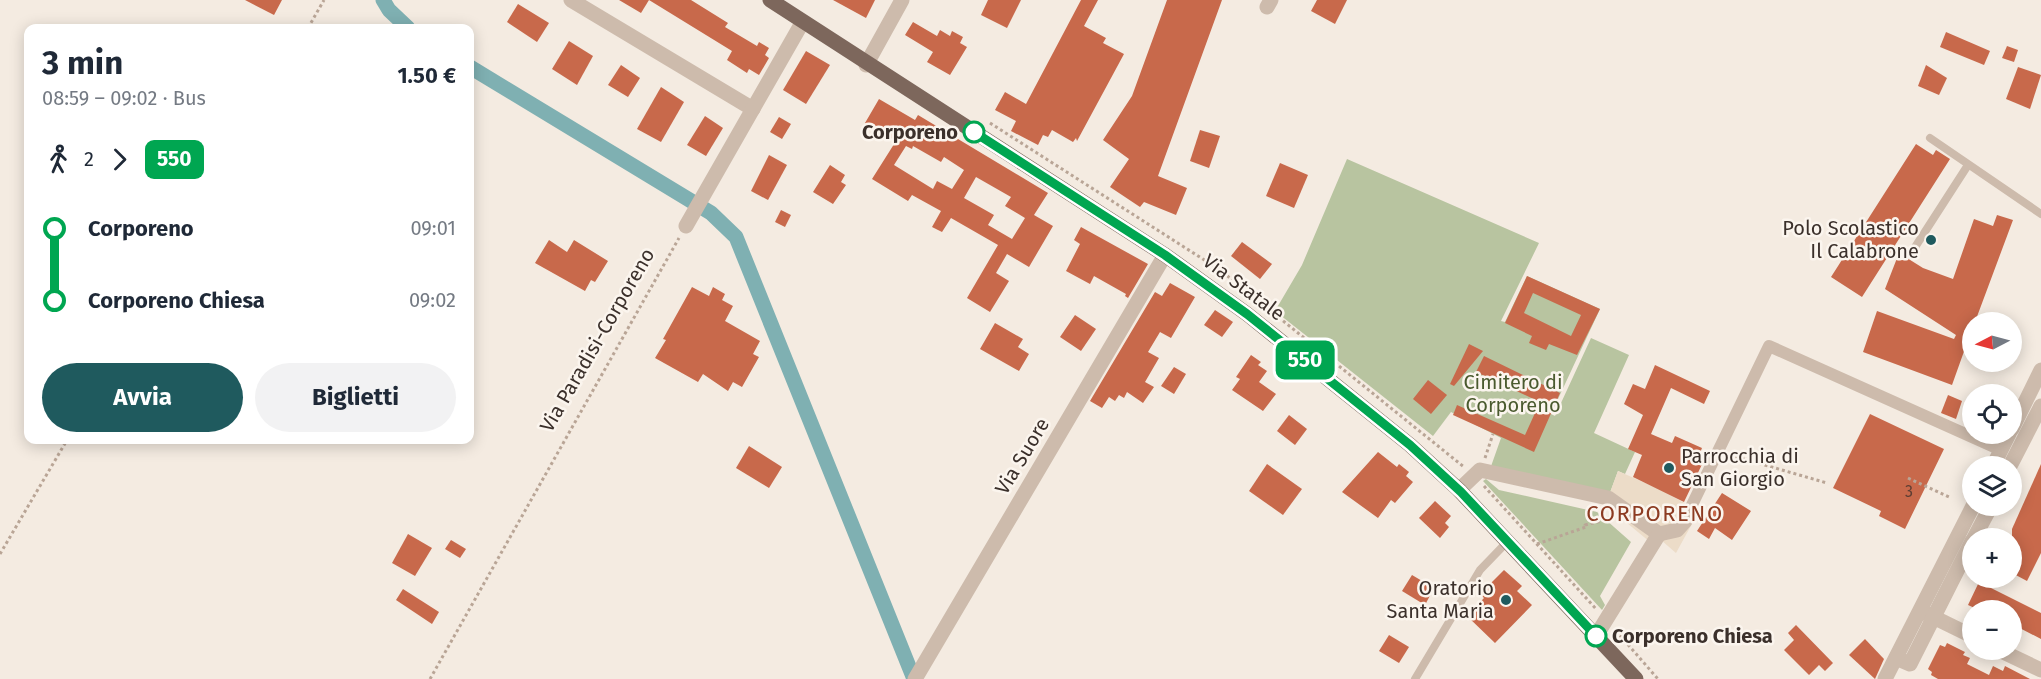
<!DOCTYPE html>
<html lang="it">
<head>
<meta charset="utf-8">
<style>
  :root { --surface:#fff; --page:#f2f2f3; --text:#1f2937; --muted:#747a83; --accent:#1f5a5e }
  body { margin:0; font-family:"Fira Sans",sans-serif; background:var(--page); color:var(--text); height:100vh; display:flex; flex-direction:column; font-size:22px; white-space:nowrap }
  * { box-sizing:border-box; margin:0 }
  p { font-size:20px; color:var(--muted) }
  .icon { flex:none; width:33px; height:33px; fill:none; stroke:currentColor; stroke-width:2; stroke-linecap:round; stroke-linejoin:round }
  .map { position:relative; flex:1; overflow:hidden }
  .side { position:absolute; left:24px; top:24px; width:450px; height:420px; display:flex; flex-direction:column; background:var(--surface); border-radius:12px; box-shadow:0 3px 15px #0003 }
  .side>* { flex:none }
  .badge { padding:0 12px; border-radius:9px; font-size:21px; line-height:39px }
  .needle { width:39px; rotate:264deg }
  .buttons { position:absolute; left:1962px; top:312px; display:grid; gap:12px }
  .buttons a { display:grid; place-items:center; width:60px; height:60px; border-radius:50%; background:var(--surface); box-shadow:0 3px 15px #0003; font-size:30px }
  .map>.badge { position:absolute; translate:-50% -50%; box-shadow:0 0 0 3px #fff }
  .legs { display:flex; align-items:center; gap:9px; height:66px; padding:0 18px; font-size:20px }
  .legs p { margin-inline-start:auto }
  .summary { display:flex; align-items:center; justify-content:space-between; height:102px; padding:0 18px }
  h1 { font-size:33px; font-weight:700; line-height:45px }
  .button { display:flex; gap:12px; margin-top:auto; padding:12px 18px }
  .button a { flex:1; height:69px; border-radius:36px; background:var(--accent); color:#fff; font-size:24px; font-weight:700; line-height:69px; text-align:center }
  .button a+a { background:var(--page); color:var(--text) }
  ul { padding:0 18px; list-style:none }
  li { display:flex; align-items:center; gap:21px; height:72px; font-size:22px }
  li i { display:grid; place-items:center; width:9px; height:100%; margin:0 8px; background:currentColor }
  li i::after { content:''; width:15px; height:15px; margin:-8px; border:4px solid; border-radius:50%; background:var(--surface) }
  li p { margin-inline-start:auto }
  li:first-child i { background:linear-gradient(#0000 50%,currentColor 0) }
  li:last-child i { background:linear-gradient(currentColor 50%,#0000 0) }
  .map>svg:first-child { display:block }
  .green { fill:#b8c4a0 }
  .plaza { fill:#ecdcc8 }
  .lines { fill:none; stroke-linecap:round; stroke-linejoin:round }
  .canal { stroke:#7fb0b2; stroke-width:15 }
  .building { fill:#c8694b; fill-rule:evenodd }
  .path { stroke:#b9a596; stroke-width:3; stroke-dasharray:3 3; stroke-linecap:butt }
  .service { stroke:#cdbbac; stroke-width:8 }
  .pedestrian { stroke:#cdbbac; stroke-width:12 }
  .minor { stroke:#cdbbac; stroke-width:15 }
  .primary { stroke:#7d675c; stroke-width:15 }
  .line-1-casing { stroke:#fff; stroke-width:14 }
  .line-1 { stroke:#00a651; stroke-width:9 }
  .stop-1-dot { fill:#fff; stroke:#00a651; stroke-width:3 }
  .poi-dot { fill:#1f5a5e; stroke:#fbf5ee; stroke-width:2 }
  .labels { text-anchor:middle; stroke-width:5; stroke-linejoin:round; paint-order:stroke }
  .number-label { font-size:16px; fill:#5e3e33 }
  .stop-label { font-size:20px; font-weight:bold; fill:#3b302b; stroke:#fbf5ee; text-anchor:end }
  .poi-label { font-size:20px; fill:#3b302b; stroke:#fbf5ee; text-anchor:end }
  .street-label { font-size:20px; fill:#3b302b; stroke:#fbf5ee }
  .park-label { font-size:20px; fill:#4a5a2e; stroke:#fbf5ee }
  .quarter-label { font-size:22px; letter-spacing:1.5px; fill:#8c3b22; stroke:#fbf5ee }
</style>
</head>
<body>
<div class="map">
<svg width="2041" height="679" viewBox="0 0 2041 679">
  <rect width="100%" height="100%" fill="#f4ebe1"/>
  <g class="green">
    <polygon points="1347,159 1539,243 1501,321 1505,322 1527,276 1600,309 1551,414 1555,416 1591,338 1629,355 1594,433 1635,452 1625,474 1618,471 1608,498 1489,472 1501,438 1451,412 1433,436 1275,311 1302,265"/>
    <polygon points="1486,479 1499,490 1597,512 1631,542 1600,596 1605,605 1602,610 1483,481"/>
  </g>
  <polygon class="plaza" points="1618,471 1659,489 1699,511 1676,553 1661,540 1656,547 1603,503 1608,498"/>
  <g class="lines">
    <g class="canal">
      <polyline points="383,0 389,10 408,28"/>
      <polyline points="470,67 711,213 736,237 914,679"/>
    </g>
  </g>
  <g class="building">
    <polygon points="245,0 282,0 274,15"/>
    <polygon points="619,0 649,0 641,13"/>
    <polygon points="649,0 691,0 728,23 725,27 757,46 759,42 769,48 765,55 769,58 759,75 749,69 747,73 727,60 732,51"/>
    <polygon points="833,0 875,0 866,18"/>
    <polygon points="988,0 1021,0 1007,28 981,15"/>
    <polygon points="1081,0 1098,0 1084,26 1106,38 1103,43 1124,54 1077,141 1076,138 1073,142 1052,130 1048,137 1043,135 1038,145 1011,131 1016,121 995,110 1005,92 1026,104"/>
    <polygon points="1167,0 1222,0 1158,176 1187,188 1176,215 1144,202 1140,207 1110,187 1129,159 1103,140 1132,96"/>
    <polygon points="1317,0 1347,0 1335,24 1311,11"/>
    <polygon points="518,4 549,23 537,42 507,22"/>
    <polygon points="913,22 937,36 940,30 950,36 952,31 963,37 960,43 967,47 950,75 927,62 933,52 905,35"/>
    <polygon points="1946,32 1990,51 1984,65 1940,47"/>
    <polygon points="569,41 593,56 577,85 552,69"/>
    <polygon points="2007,46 2018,50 2014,62 2002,58"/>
    <polygon points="806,51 830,65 806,104 783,90"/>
    <polygon points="621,65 640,78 628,97 608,85"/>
    <polygon points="1926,65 1947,78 1939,95 1918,86"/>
    <polygon points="2018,67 2041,75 2030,109 2006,99"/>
    <polygon points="661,87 684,102 661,142 637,129"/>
    <path d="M879 99 915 120 918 115 1048 193 1034 215 1053 226 1029 267 1007 254 996 273 1009 281 990 312 967 298 998 245 951 218 942 232 932 227 941 211 912 195 908 201 872 179 896 141 865 123ZM906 146 912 149 913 146 941 162 944 157 964 170 952 189 937 181 933 189 894 165ZM976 177 1011 197 1005 206 1025 218 1012 239 988 225 994 215 964 198Z"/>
    <polygon points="705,116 723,128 706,156 687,145"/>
    <polygon points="779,117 791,124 782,139 770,132"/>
    <polygon points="1200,130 1220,136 1209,168 1190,161"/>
    <polygon points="1916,144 1933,155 1936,150 1950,159 1862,297 1831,277"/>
    <polygon points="769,155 787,165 768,200 751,191"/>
    <polygon points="1280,163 1308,175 1294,208 1266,196"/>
    <polygon points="830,165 845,175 841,182 846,185 833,204 813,192"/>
    <polygon points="781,210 791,215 785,227 775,222"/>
    <polygon points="1997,215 2013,220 1975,322 1972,322 1972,329 1952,385 1863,352 1877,311 1954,339 1956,335 1885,289 1899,253 1923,268 1953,279 1974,219 1993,226"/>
    <polygon points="1081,227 1148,264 1128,298 1125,296 1126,294 1094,276 1090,284 1066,271 1080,244 1074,240"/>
    <polygon points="549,240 567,252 574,240 608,261 595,282 591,280 585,291 535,263"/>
    <polygon points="1242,242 1272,264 1260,279 1231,256"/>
    <path d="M1527 276 1600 309 1577 355 1549 344 1546 350 1529 343 1532 336 1505 323ZM1533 293 1581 315 1571 336 1524 313Z"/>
    <polygon points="1170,283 1195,297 1171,338 1160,332 1148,352 1159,358 1145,382 1154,387 1143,403 1127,392 1124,398 1119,395 1115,401 1109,397 1102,408 1090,401 1155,292 1162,296"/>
    <polygon points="692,287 709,296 713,287 725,294 722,300 733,306 725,321 760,341 753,354 759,357 742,387 733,382 728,391 703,374 698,382 655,358 666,340 663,339"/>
    <polygon points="1215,310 1233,322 1222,337 1204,325"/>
    <polygon points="1075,315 1096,329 1081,351 1060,337"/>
    <polygon points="995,323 1023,339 1018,347 1029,354 1019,371 980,349"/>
    <polygon points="1469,344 1483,351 1454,386 1450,384"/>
    <polygon points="1251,355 1261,362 1258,365 1267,371 1259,382 1276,394 1263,411 1232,390 1240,379 1236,377"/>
    <polygon points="1484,356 1560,393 1534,452 1453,415 1457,405 1525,435 1540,402 1476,372"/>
    <polygon points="1655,365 1710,391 1704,404 1671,388 1651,434 1672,443 1675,436 1702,448 1700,453 1706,456 1684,502 1633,477 1642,455 1628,449 1643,415 1624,404 1633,384 1645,389"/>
    <polygon points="1174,367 1186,374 1174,394 1161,386"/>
    <polygon points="1428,380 1447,395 1431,414 1413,399"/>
    <polygon points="1948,395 1962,401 1956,419 1941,413"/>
    <polygon points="1870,414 1944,449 1905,529 1879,516 1881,511 1833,488"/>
    <polygon points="1289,415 1307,429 1295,445 1277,431"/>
    <polygon points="749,446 782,467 769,488 736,468"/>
    <polygon points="1378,452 1397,467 1399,464 1409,472 1406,476 1413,482 1395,503 1391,500 1378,518 1342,492"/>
    <polygon points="1267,464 1302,489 1283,515 1249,491"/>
    <polygon points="2041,464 2041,553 2027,581 2012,573 2012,529"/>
    <polygon points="1722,493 1751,511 1732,540 1715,528 1709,539 1697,531"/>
    <polygon points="1435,501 1451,516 1445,523 1449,527 1440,538 1419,518"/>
    <polygon points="408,534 432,548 415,576 392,563"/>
    <polygon points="451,540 466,549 460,558 445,549"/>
    <polygon points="1504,570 1522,586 1517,591 1532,605 1495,643 1467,616 1484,598 1480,594"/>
    <polygon points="1412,575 1434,588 1425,605 1402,591"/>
    <polygon points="1979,582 2041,613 2041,639 2012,624 2012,610 1979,610 1968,605"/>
    <polygon points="403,589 439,612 432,624 396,600"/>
    <polygon points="1796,625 1833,663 1825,671 1819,665 1809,675 1784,650 1794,640 1788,633"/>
    <polygon points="1389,635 1409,647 1399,663 1379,651"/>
    <polygon points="1865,639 1884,659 1875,679 1849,655"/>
    <polygon points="1947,643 1965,652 1963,655 1970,658 1967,664 1989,675 1993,666 2003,671 2005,666 2030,679 1938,679 1931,675 1932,672 1928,669 1940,645 1945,647"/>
  </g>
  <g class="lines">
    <g class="path">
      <polyline points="308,28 324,0"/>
      <polyline points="990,123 1220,270 1464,467"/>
      <polyline points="1730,455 1827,483"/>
      <polyline points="1485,458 1493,434"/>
      <polyline points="1908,478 1951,498"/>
      <polyline points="1484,486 1597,610"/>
      <polyline points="1537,544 1586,527 1585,525 1606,520 1611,516"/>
      <polyline points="0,554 67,440"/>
      <polyline points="1616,631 1658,679"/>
      <polyline points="430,679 679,238"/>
    </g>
    <g class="service">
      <polyline points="1930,138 2041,214"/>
      <polyline points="1910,255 1968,165"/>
      <polyline points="1415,679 1480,570 1508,541"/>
    </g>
    <polyline class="pedestrian" points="1691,507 1769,346 2001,450"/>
    <g class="minor">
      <polyline points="571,0 753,109"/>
      <polyline points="1267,7 1271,0"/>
      <polyline points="866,65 902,0"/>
      <polyline points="686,226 802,23"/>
      <polyline points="2012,429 2041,370"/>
      <polyline points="1993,466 2009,434"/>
      <polyline points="2010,466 2041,406"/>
      <polyline points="1459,490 1480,470 1608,498 1659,534 1677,530 1685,521"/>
      <polyline points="1974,538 1991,506"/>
      <polyline points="1925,613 1972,636"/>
      <polyline points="1596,636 1659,534"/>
      <polyline points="1999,650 2041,670"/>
      <polyline points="1896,658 1910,664 1972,541"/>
      <polyline points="915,679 1165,255"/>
      <polyline points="1885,679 1973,506"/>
    </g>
    <polyline class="primary" points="770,0 1165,255 1247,314 1410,445 1459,490 1636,679"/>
  </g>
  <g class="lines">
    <g class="line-1-casing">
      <polyline id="line-1" points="974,132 1165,255 1247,314 1410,445 1461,492 1596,636"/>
    </g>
    <use href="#line-1" class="line-1"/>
  </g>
  <g class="stop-1-dot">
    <circle cx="974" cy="132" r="10"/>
    <circle cx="1596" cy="636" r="10"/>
  </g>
  <g class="poi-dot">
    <circle cx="1931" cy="240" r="6"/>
    <circle cx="1669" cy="468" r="6"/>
    <circle cx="1506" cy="600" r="6"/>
  </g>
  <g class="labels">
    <g class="number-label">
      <text x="1909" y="497">3</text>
    </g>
    <g class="stop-label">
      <text x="958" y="139">Corporeno</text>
      <text x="1612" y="643" text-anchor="start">Corporeno Chiesa</text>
    </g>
    <g class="poi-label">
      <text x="1919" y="235">Polo Scolastico<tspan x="1919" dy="23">Il Calabrone</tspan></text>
      <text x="1681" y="463" text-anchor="start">Parrocchia di<tspan x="1681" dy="23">San Giorgio</tspan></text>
      <text x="1494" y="595">Oratorio<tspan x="1494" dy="23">Santa Maria</tspan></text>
    </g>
    <g class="street-label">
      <text transform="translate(1244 287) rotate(37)" y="7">Via Statale</text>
      <text transform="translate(597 340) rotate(-60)" y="7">Via Paradisi-Corporeno</text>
      <text transform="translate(1022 456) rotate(-59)" y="7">Via Suore</text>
    </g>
    <g class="park-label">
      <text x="1513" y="389">Cimitero di<tspan x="1513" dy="23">Corporeno</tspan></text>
    </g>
    <g class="quarter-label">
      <text x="1655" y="521">CORPORENO</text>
    </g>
  </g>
</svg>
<div class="buttons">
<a><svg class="needle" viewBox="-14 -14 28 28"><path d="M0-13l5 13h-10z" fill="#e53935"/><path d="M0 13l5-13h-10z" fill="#747a83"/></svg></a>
<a><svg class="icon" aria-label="locate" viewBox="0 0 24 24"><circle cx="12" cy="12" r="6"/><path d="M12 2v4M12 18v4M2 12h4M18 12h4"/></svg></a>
<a><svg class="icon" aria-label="layers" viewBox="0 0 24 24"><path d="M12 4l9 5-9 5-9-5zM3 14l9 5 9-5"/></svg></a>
<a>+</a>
<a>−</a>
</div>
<b class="badge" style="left:1305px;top:360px;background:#00a651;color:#fff">550</b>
<section class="side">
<div class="summary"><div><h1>3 min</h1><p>08:59 – 09:02 · Bus</p></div><b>1.50 €</b></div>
<div class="legs"><svg class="icon" aria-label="walk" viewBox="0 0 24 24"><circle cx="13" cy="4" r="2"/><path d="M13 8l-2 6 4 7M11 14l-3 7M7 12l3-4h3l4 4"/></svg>2<svg class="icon" aria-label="forward" viewBox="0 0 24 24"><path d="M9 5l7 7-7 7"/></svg><b class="badge" style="background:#00a651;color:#fff">550</b></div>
<ul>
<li><i style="color:#00a651"></i><b>Corporeno</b><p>09:01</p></li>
<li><i style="color:#00a651"></i><b>Corporeno Chiesa</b><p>09:02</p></li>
</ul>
<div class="button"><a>Avvia</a><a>Biglietti</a></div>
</section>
</div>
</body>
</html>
